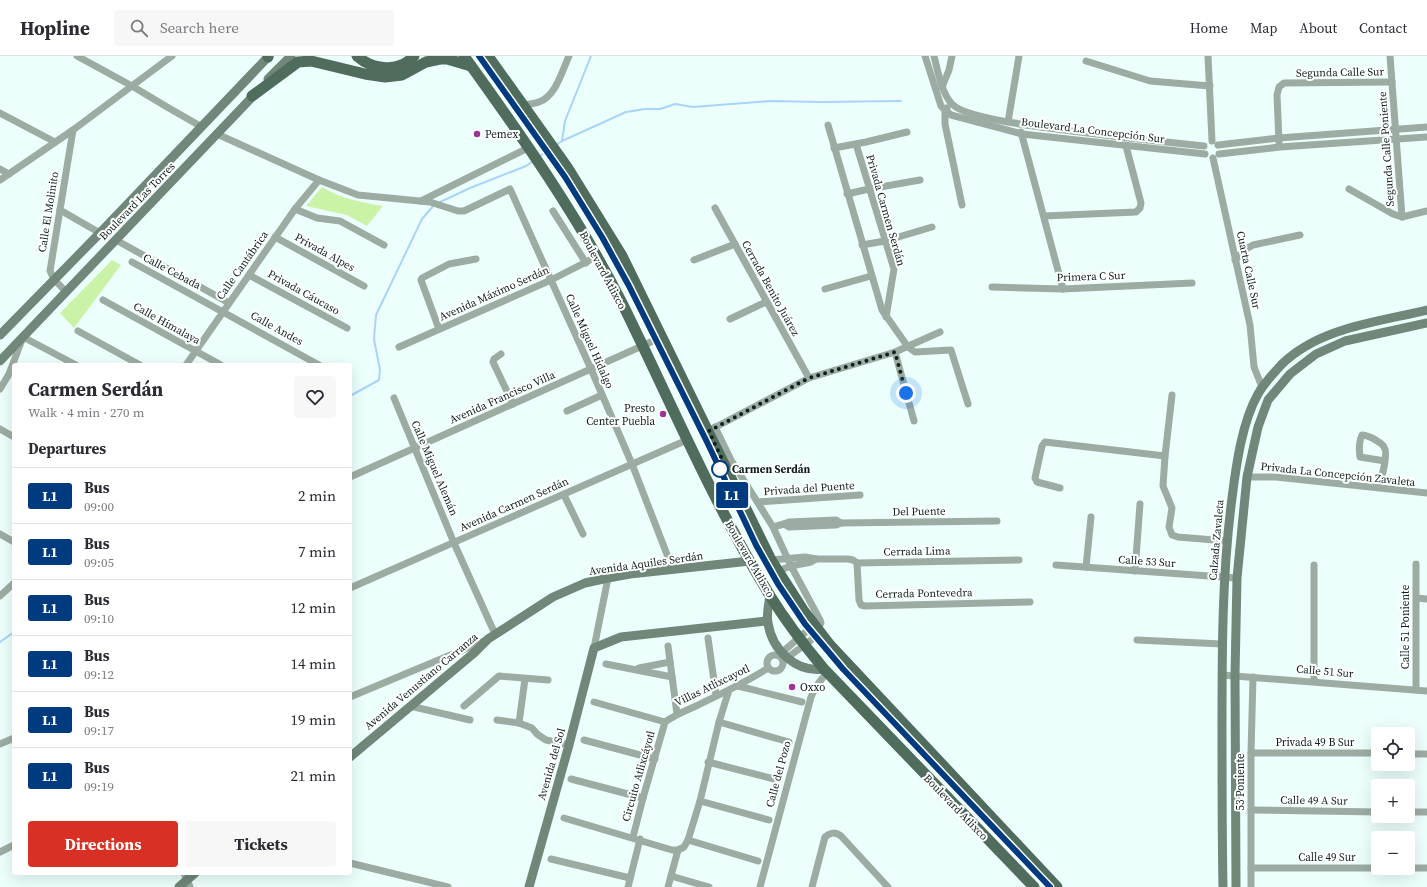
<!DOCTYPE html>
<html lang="en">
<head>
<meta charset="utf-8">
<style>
  :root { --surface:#fff; --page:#f7f7f7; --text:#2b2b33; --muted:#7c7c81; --line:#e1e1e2; --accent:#d93025 }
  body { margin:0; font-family:"Source Serif 4",serif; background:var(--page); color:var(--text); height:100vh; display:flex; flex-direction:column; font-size:15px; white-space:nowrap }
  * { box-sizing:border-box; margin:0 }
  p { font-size:13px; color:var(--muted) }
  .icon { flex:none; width:22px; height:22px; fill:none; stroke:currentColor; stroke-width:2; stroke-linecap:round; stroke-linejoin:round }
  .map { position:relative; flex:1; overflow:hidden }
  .details { position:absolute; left:12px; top:307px; width:340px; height:512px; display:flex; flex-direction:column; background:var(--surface); border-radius:4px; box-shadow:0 4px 16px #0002 }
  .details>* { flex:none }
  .badge { padding:0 8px; border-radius:3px; font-size:14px; line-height:26px }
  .buttons { position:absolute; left:1371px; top:671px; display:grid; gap:8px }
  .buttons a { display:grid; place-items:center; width:44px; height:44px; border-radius:4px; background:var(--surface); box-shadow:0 4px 16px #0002; font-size:20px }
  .you { position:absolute; width:20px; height:20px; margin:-10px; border:3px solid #fff; border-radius:50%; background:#1a73e8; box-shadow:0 0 0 6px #1a73e833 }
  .map>.badge { position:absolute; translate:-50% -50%; box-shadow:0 0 0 2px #fff }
  h2 { padding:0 16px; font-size:15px; line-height:36px }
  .round { display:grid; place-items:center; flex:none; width:42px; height:42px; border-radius:4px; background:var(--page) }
  .head { display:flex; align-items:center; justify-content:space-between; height:68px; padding:0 16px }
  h1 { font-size:19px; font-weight:700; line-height:30px }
  .cta { display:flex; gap:8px; margin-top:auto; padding:8px 16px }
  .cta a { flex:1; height:46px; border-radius:4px; background:var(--accent); color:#fff; font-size:16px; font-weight:700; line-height:46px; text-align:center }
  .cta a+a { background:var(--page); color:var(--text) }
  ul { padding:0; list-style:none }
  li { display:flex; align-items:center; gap:12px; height:56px; padding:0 16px; border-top:1px solid var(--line) }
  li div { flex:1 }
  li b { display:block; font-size:15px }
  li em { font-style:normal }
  li .badge { min-width:44px; font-weight:700; text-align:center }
  header { display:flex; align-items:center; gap:24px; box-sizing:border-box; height:56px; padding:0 20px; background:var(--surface); border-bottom:1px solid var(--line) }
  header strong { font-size:19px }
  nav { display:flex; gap:22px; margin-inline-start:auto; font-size:14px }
  .search { width:280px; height:36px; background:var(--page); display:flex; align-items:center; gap:10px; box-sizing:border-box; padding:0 14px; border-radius:4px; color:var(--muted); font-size:15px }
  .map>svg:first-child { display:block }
  .green { fill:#cbf3a7 }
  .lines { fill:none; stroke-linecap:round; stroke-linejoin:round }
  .stream { stroke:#a9d4f9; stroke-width:2 }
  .street { stroke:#9daca3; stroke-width:7 }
  .secondary { stroke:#708779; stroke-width:9 }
  .primary { stroke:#506c5c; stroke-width:11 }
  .line-casing { stroke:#fff; stroke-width:9 }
  .line { stroke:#003b80; stroke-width:6 }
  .walk { stroke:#0e201e; stroke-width:4; stroke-dasharray:0 7.2 }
  .poi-dot { fill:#9c3396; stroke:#fff; stroke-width:1.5 }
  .stop-dot { fill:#fff; stroke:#003b80; stroke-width:2 }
  .labels { text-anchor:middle; stroke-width:4; stroke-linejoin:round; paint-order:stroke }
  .street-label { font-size:11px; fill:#0e201e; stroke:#fff }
  .poi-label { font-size:11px; fill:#0e201e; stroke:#fff; text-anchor:start }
  .stop-label { font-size:11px; font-weight:bold; fill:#0e201e; stroke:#fff; text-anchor:start }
</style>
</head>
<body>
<header>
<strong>Hopline</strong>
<div class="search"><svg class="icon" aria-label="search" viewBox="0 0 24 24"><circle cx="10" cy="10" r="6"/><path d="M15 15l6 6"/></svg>Search here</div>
<nav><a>Home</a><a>Map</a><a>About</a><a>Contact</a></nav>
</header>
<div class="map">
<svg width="1427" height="831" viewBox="0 0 1427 831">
  <rect width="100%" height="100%" fill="#ecfffc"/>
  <g class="green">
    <path d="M322 131C339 142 363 147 383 150L367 170 347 159 306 150Z"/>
    <polygon points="112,204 121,209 74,272 60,257"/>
  </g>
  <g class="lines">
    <g class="stream">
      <polyline points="562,85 565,65 591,0"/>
      <polyline points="556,89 562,85 626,56 645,53 660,53 675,48 693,51 769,45 820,46 901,45"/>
      <polyline points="540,100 549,94"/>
      <polyline points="438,147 470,132 526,110 533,105"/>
      <polyline points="350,340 379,324 380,314 374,283 376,259 422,163 434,149"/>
      <polyline points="0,586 14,576"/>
    </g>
    <g class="street">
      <polyline points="77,0 132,30 167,51 202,71"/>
      <polyline points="925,0 941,50 945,54 951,59 1022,78 1205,98"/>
      <path d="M934 0C938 15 941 36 952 48 965 62 1028 69 1048 72 1100 79 1152 85 1204 90"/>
      <polyline points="1208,0 1212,85"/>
      <polyline points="1390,0 1402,161"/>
      <polyline points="1086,5 1150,25 1210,30"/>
      <polyline points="942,31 949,14 952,0"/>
      <path d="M523 49C528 48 534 48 539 46 556 40 562 15 569 0"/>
      <polyline points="947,52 945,54 945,68 962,149"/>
      <polyline points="0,57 55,86"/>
      <polyline points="1008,66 1019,0"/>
      <polyline points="828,69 882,254 908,291 915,296 951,294 968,348"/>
      <polyline points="1021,76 1063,233"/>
      <polyline points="217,78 319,124 358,139 430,146 458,155 464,155 510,133 591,313 632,408 673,514"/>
      <polyline points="1279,86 1277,39 1279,31 1284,27 1392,26"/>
      <polyline points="856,88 894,213 886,261"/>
      <polyline points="1218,89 1279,82 1427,71"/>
      <polyline points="834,92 866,86 907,76"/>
      <polyline points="1219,98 1280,91 1427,81"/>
      <polyline points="1213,102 1250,269 1254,311 1262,331"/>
      <polyline points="0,113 9,118"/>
      <polyline points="0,124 73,74 172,0"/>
      <polyline points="1349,133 1393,158 1402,161 1427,155"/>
      <polyline points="847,138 869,133 920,124"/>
      <polyline points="421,145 528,92"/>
      <polyline points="715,152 809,322"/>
      <polyline points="295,153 317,162 340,165 384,189"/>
      <polyline points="60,154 100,177"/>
      <polyline points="553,155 586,207"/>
      <polyline points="1044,160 1136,156 1140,152 1141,147 1126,90"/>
      <polyline points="275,181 364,230"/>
      <polyline points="116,184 229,247"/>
      <polyline points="862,189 885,185 932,171"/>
      <polyline points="694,204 735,188"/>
      <polyline points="1235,204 1246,193 1253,189 1300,179"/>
      <polyline points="132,206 319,309"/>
      <polyline points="249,219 347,272"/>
      <polyline points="992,231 1063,233 1192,227"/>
      <polyline points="825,233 871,220"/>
      <polyline points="66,236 54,223 50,215 73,74"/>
      <polyline points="103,244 221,309"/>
      <polyline points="730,263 766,246"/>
      <polyline points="439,273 421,224 422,222 449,208 476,203"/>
      <polyline points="78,275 140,309"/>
      <polyline points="399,291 551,224 596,201"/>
      <polyline points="895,296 914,365"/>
      <polyline points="501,298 494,303 493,306 513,348"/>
      <polyline points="186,309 295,153 319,124"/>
      <polyline points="0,333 9,318 23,281 76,309"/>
      <polyline points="394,342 454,487 495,578"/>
      <polyline points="567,355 602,339"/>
      <polyline points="715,371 731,404 773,471 791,510 820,564 821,567 817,573 815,581 783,605"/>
      <polyline points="0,373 14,381"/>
      <polyline points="712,373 809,322 895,296 940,276"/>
      <polyline points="1165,400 1172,339"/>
      <polyline points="350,421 662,281"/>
      <polyline points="1247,421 1276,421 1427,437"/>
      <path d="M1379 431C1381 423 1389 398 1384 391 1382 387 1377 385 1374 383 1370 381 1367 379 1362 379 1359 385 1359 394 1360 401L1385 405"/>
      <polyline points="1060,432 1037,426 1035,422 1042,390 1045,386 1165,400 1163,430 1172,452 1169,471 1172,479 1178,481 1226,485"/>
      <polyline points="564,439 583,478"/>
      <polyline points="758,446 860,439"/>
      <polyline points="784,468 789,471 836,469 841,467 997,465"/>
      <polyline points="773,471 784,468 789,466 836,464 841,467"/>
      <polyline points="0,478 14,486"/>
      <polyline points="771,504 805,501 816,503 848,503 853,504 857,507 1019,504"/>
      <polyline points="857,507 859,544 861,549 865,550 1030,546"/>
      <polyline points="1416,508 1416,634"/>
      <polyline points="1056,509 1237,522"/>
      <polyline points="1314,509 1314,625"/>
      <polyline points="1086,511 1091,461"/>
      <polyline points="778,515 791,510 811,506 816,503"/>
      <polyline points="1135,515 1140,448"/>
      <polyline points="350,532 687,384"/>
      <polyline points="0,540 14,527"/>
      <polyline points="1417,542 1427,543"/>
      <polyline points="708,582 716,639"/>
      <polyline points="1137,584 1222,588"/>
      <polyline points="668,590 677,658"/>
      <polyline points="594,592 608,522"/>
      <circle cx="775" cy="607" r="8"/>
      <polyline points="779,599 809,573 817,573"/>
      <polyline points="606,608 672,621"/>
      <polyline points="639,612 670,606"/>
      <polyline points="1222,619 1427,635"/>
      <polyline points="738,630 802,646"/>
      <polyline points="350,641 484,585"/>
      <polyline points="594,646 665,666"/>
      <polyline points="410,650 470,664"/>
      <polyline points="464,650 499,620 548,624"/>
      <polyline points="497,664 519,667 532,672 537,678 546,684 569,689"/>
      <path d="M665 666C675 659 685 655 696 650 720 638 745 627 768 612"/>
      <polyline points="719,666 789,686"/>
      <polyline points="519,667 525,623"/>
      <polyline points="584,684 655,703"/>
      <polyline points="0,688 14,682"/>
      <polyline points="1251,697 1378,697"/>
      <polyline points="1408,698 1427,698"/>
      <polyline points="708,706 778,724"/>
      <polyline points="571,723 643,742"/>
      <polyline points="700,745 769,764"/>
      <polyline points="1251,754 1378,756"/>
      <polyline points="1408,756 1427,756"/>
      <polyline points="564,762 672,794 678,794 684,791 688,784 700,745 719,666 729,634"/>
      <polyline points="633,781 643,742 665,666"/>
      <polyline points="688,784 758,805"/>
      <polyline points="0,796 14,789"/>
      <polyline points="551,803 630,822"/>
      <polyline points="350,807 448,831"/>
      <polyline points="1251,812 1427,812"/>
      <polyline points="184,817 190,831"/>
      <polyline points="671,820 709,831"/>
      <polyline points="628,831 640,783"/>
      <polyline points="668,831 678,794"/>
      <path d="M760 831 811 641C815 631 820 624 828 616"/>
      <path d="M812 831 825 781C831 776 835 776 841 780L888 831"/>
      <polyline points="1251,831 1251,697 1253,621"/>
    </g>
    <g class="secondary">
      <polyline points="268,23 291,0"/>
      <polyline points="0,279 100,177 269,0"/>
      <polyline points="0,305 257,36"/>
      <path d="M770 539C769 548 766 558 768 567 772 594 796 617 824 613"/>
      <polyline points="350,701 474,597 488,583 553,541 585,527 608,522 630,518 750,505"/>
      <polyline points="179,831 195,817"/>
      <polyline points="529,831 569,689 594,592 621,581 767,565"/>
      <path d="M1223 831C1222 778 1222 724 1222 671 1222 594 1222 518 1232 442 1236 410 1242 366 1258 338 1264 327 1274 317 1282 308 1320 271 1378 266 1427 254"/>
      <polyline points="1236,831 1235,619 1237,522 1247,421 1258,371 1268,344 1290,318 1316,298 1345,285 1427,267"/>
    </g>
    <g class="primary">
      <path d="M357 0C373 14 399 17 414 0"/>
      <path d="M464 0C521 79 578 160 622 247 670 344 712 445 769 538 785 564 804 589 824 613L1034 831"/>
      <polyline points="488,0 567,111 622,200 771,504 803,554 830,589 1057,831"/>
      <polyline points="268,1 268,0"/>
      <polyline points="252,40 298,6 311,5 365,18 385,21 402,19 426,6 440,3 447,3 471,10"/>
    </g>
  </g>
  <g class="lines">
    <g class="line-casing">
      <polyline id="line" points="479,0 565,121 602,181 629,230 707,386 756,489 778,528 805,568 843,613 1050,831"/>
    </g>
    <use href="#line" class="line"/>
    <polyline class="walk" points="720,413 727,414 709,375 809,322 895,296 906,337"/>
  </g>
  <g class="poi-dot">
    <circle cx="477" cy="78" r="4"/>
    <circle cx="663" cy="358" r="4"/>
    <circle cx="792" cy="631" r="4"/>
  </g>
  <circle class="stop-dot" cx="720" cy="413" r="8"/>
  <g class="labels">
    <g class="street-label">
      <text transform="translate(1340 16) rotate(-1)" y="4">Segunda Calle Sur</text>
      <text transform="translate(1093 74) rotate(7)" y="4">Boulevard La Concepción Sur</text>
      <text transform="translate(1386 93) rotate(-94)" y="4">Segunda Calle Poniente</text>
      <text transform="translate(137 145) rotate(-46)" y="4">Boulevard Las Torres</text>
      <text transform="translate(886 154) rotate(74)" y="4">Privada Carmen Serdán</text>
      <text transform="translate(48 156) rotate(-81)" y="4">Calle El Molinito</text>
      <text transform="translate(325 196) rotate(29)" y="4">Privada Alpes</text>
      <text transform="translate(242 209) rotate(-55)" y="4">Calle Cantábrica</text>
      <text transform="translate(603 214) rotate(62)" y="4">Boulevard Atlixco</text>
      <text transform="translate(1249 214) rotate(78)" y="4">Cuarta Calle Sur</text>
      <text transform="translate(172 215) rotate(28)" y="4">Calle Cebada</text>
      <text transform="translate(1091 220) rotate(-2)" y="4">Primera C Sur</text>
      <text transform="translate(771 232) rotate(61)" y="4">Cerrada Benito Juárez</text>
      <text transform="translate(304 236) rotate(29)" y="4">Privada Cáucaso</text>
      <text transform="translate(494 237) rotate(-24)" y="4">Avenida Máximo Serdán</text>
      <text transform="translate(167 267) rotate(29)" y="4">Calle Himalaya</text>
      <text transform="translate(277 272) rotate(29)" y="4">Calle Andes</text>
      <text transform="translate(590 285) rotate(66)" y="4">Calle Miguel Hidalgo</text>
      <text transform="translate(502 341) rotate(-24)" y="4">Avenida Francisco Villa</text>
      <text transform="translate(435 412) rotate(67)" y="4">Calle Miguel Alemán</text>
      <text transform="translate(1338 418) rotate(6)" y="4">Privada La Concepción Zavaleta</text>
      <text transform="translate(809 432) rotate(-4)" y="4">Privada del Puente</text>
      <text transform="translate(514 448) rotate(-24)" y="4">Avenida Carmen Serdán</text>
      <text transform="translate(919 455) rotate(-1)" y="4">Del Puente</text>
      <text transform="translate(1216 484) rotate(-85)" y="4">Calzada Zavaleta</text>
      <text transform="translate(917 495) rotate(-1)" y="4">Cerrada Lima</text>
      <text transform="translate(750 503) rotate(60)" y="4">Boulevard Atlixco</text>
      <text transform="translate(1147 505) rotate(4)" y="4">Calle 53 Sur</text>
      <text transform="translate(646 507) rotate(-8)" y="4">Avenida Aquiles Serdán</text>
      <text transform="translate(924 537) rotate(-1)" y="4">Cerrada Pontevedra</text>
      <text transform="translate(1405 571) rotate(-90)" y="4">Calle 51 Poniente</text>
      <text transform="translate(1325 615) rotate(5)" y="4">Calle 51 Sur</text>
      <text transform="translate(421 625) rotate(-40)" y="4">Avenida Venustiano Carranza</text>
      <text transform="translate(712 629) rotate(-26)" y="4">Villas Atlixcayotl</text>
      <text x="1315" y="690">Privada 49 B Sur</text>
      <text transform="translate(551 708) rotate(-74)" y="4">Avenida del Sol</text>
      <text transform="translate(778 718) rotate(-75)" y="4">Calle del Pozo</text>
      <text transform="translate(638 720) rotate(-74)" y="4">Circuito Atlixcáyotl</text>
      <text transform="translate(1240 726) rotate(-90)" y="4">53 Poniente</text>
      <text transform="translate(1314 744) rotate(1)" y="4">Calle 49 A Sur</text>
      <text transform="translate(956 751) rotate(46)" y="4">Boulevard Atlixco</text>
      <text x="1327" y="805">Calle 49 Sur</text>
    </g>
    <g class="poi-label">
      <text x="485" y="82">Pemex</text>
      <text x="655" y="356" text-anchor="end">Presto<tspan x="655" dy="13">Center Puebla</tspan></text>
      <text x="800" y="635">Oxxo</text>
    </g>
    <g class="stop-label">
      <text x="732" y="417">Carmen Serdán</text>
    </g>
  </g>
</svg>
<div class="buttons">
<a><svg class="icon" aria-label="locate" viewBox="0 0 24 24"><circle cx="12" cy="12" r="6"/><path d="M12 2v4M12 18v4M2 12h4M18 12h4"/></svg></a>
<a>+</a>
<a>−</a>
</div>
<div class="you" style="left:906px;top:337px"></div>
<b class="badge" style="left:732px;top:439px;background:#003b80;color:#fff">L1</b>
<section class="details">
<div class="head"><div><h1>Carmen Serdán</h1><p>Walk · 4 min · 270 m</p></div><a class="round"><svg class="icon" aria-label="heart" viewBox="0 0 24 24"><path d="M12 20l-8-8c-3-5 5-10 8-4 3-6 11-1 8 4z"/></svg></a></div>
<h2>Departures</h2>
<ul>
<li><span class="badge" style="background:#003b80;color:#fff">L1</span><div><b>Bus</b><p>09:00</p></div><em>2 min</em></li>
<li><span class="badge" style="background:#003b80;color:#fff">L1</span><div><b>Bus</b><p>09:05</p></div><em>7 min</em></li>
<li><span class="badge" style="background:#003b80;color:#fff">L1</span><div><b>Bus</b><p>09:10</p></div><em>12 min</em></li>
<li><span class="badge" style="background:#003b80;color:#fff">L1</span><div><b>Bus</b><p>09:12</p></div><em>14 min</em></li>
<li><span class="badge" style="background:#003b80;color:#fff">L1</span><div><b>Bus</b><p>09:17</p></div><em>19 min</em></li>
<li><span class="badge" style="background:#003b80;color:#fff">L1</span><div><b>Bus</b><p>09:19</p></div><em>21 min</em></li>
</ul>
<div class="cta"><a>Directions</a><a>Tickets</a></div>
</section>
</div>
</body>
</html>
